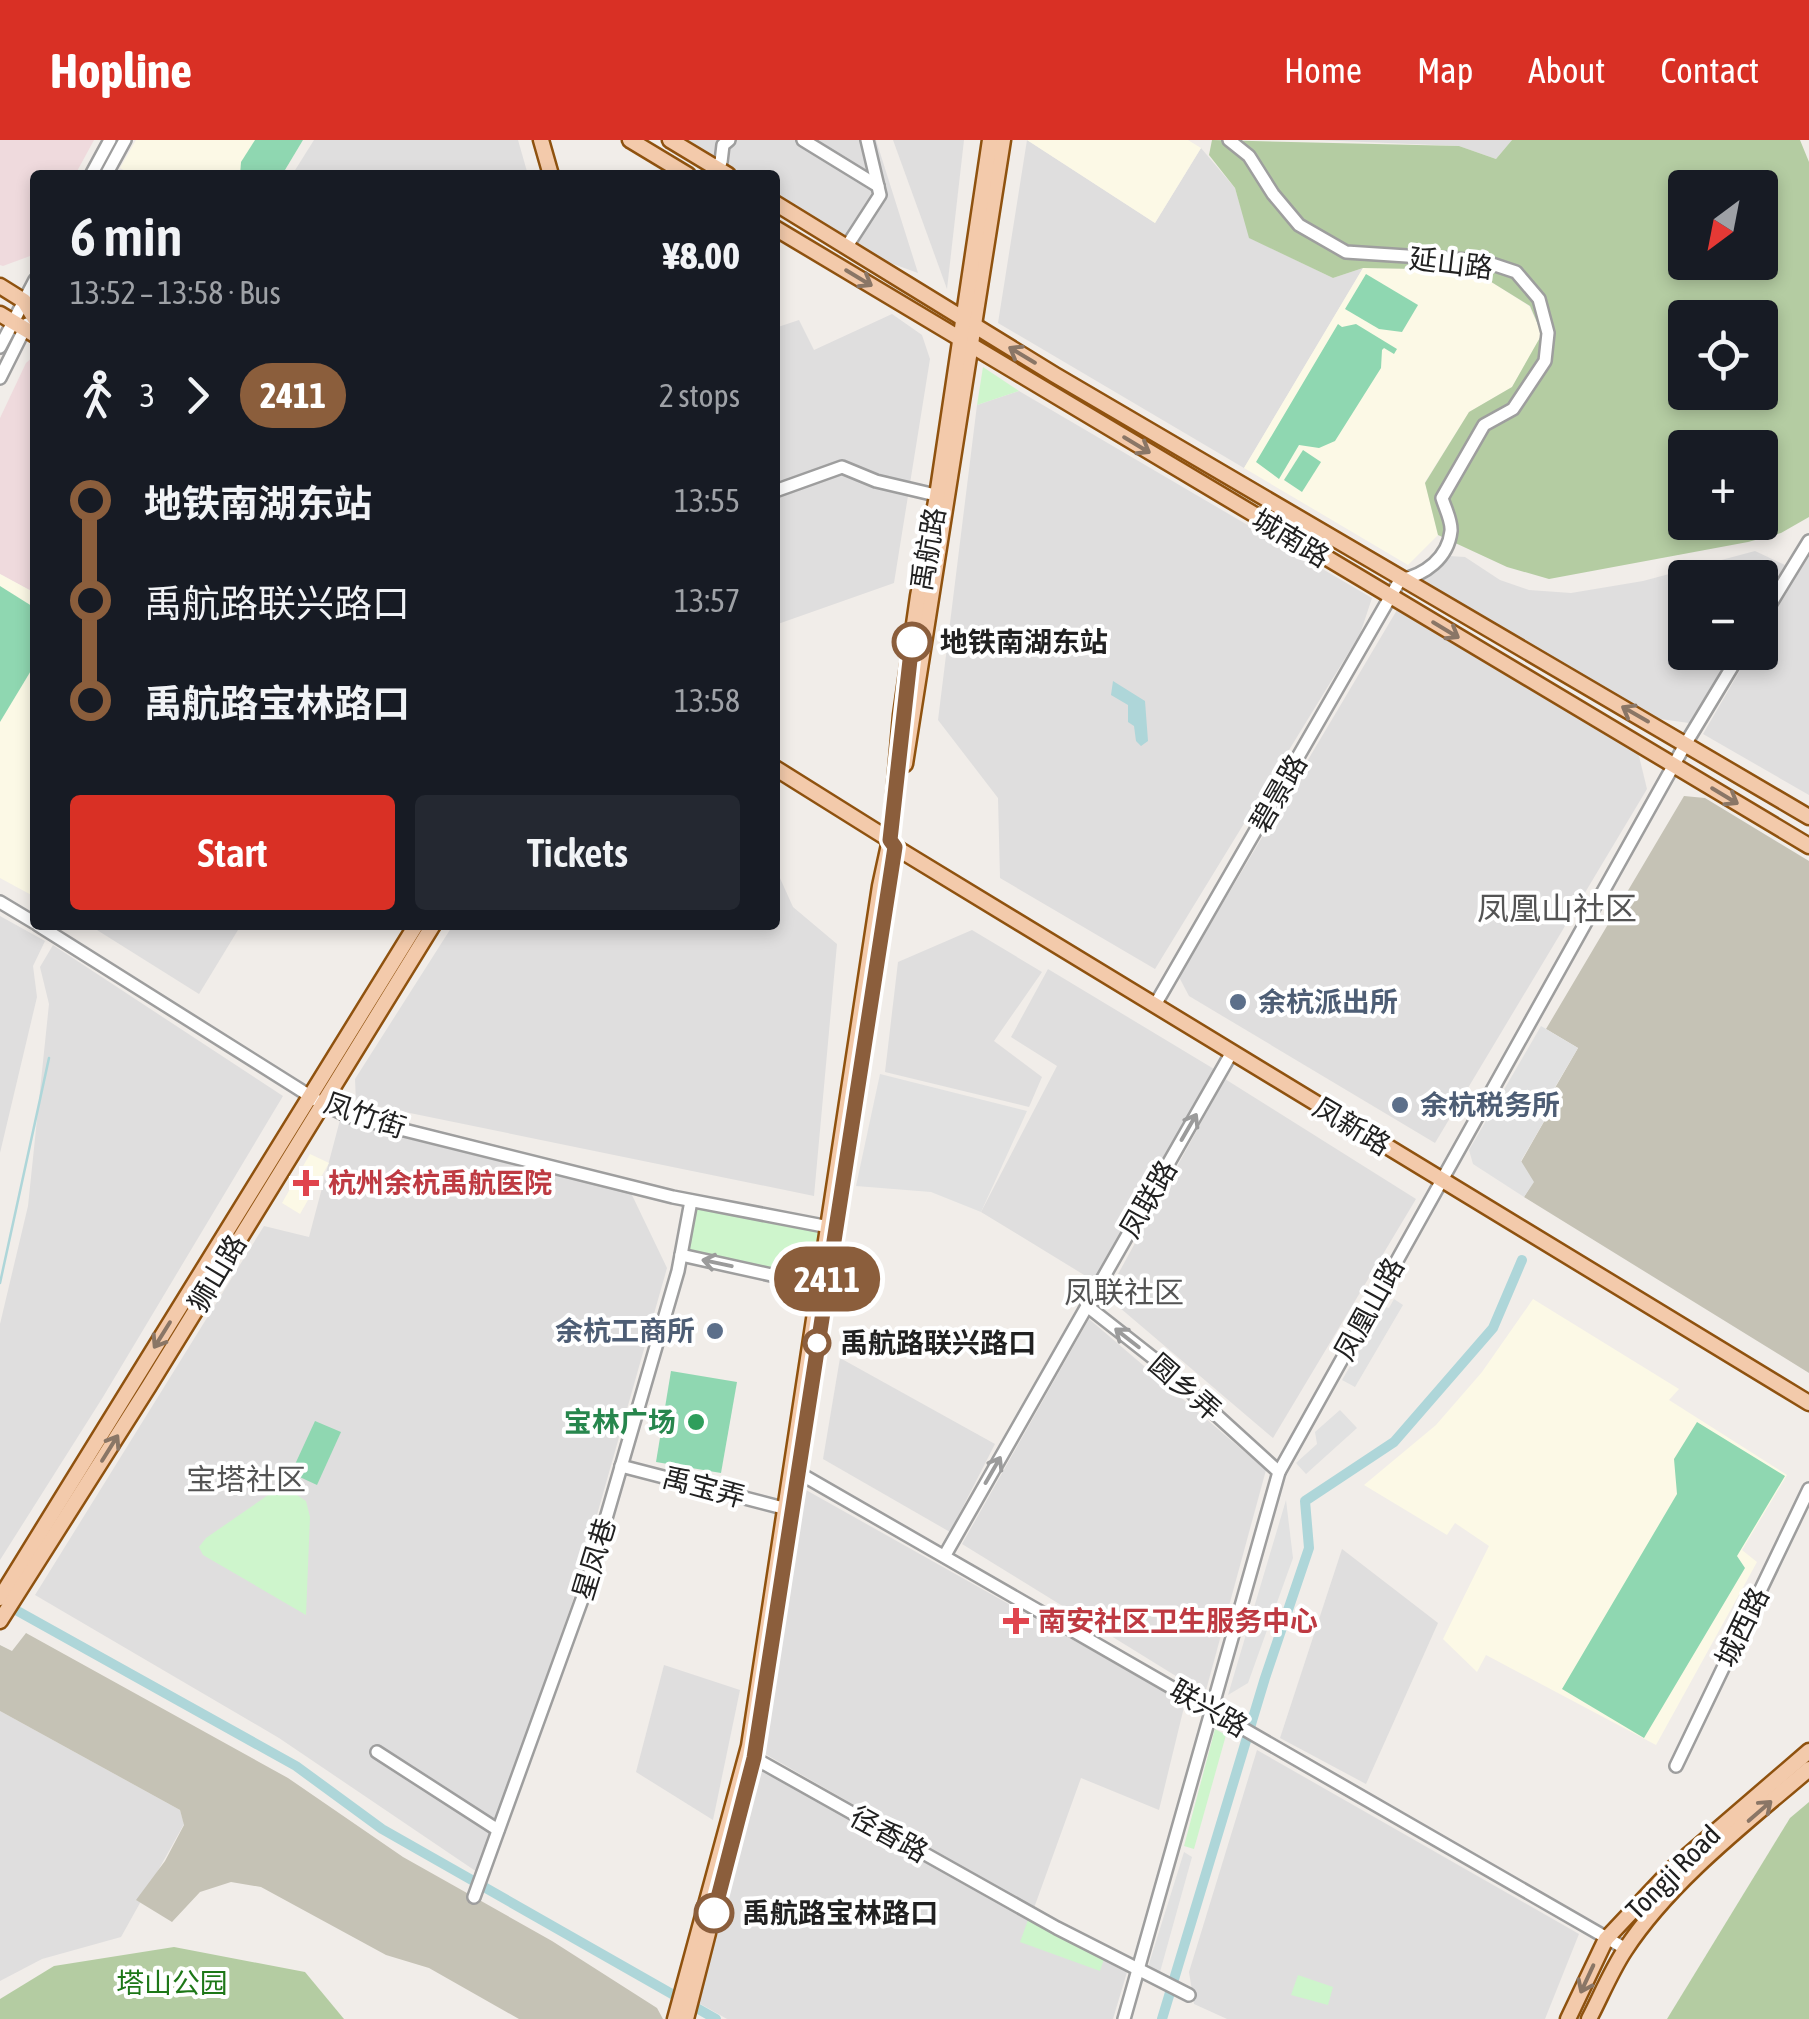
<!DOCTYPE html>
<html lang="en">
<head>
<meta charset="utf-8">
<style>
  :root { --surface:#171b24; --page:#242831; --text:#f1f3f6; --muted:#9ea1a6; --accent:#d93025 }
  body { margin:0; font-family:"Asap Condensed","Noto Sans SC",sans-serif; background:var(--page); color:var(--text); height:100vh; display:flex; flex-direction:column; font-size:38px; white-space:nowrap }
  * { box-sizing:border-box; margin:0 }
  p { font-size:32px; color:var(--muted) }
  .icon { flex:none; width:55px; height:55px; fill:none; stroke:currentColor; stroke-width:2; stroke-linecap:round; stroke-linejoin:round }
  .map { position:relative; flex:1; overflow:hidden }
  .side { position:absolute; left:30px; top:30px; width:750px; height:760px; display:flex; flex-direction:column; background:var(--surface); border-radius:10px; box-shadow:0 5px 15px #0003 }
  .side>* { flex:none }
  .badge { padding:0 20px; border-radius:32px; font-size:35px; line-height:65px }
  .needle { width:65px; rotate:212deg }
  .buttons { position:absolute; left:1668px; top:30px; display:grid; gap:20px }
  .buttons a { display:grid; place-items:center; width:110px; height:110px; border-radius:10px; background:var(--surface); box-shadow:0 5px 15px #0003; font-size:50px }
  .map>.badge { position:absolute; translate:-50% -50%; box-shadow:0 0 0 5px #fff }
  .legs { display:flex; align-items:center; gap:15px; height:110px; padding:0 40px; font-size:32px }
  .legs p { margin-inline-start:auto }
  .summary { display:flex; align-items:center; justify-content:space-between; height:170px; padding:0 40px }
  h1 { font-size:55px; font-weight:600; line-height:75px }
  .action { display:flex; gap:20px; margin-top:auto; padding:20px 40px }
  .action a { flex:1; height:115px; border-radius:10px; background:var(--accent); color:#fff; font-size:40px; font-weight:600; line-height:115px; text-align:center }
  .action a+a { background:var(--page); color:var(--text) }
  ul { padding:0 40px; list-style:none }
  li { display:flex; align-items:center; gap:35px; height:100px; font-size:38px }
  li i { display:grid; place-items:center; width:15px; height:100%; margin:0 12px; background:currentColor }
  li i::after { content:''; width:25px; height:25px; margin:-12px; border:8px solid; border-radius:50%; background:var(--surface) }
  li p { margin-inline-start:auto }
  li:first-child i { background:linear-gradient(#0000 50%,currentColor 0) }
  li:last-child i { background:linear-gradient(currentColor 50%,#0000 0) }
  header { display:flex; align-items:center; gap:60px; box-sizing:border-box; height:140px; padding:0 50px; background:var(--accent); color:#fff }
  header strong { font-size:48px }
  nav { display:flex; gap:55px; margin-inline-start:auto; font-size:35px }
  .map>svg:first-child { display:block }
  .residential { fill:#dfdede }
  .commercial { fill:#efdadd }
  .education { fill:#fcf9e6 }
  .construction { fill:#c5c2b5 }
  .forest { fill:#b4cca2; fill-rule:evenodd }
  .park { fill:#cef5cc }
  .pitch { fill:#8fd7b1 }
  .parking { fill:#e1e1e1 }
  .water { fill:#aed6d9 }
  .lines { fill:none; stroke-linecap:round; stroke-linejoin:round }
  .stream { stroke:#aed6d9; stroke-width:2.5 }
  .canal { stroke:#aed6d9; stroke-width:10 }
  .minor-casing { stroke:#9e9e9e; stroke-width:16 }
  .major-casing { stroke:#8f520f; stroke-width:19 }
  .minor { stroke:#fff; stroke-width:11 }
  .major { stroke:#f3caab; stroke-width:14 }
  .oneway { stroke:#8a7666 }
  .oneway2 { stroke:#9b9b9b }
  .line-1-casing { stroke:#fff; stroke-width:22 }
  .line-1 { stroke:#8b5e3c; stroke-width:15 }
  .stop-1-dot { fill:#fff; stroke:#8b5e3c; stroke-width:5 }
  .service-dot { fill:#5c6f8a; stroke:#fff; stroke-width:4 }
  .health-dot { fill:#e0444e; stroke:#fff; stroke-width:4 }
  .leisure-dot { fill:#2e9e5b; stroke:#fff; stroke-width:4 }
  .labels { text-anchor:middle; stroke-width:8; stroke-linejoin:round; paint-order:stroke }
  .street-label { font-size:28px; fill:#212121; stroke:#fff }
  .stop-label { font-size:28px; font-weight:bold; fill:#212121; stroke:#fff; text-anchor:start }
  .service-label { font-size:28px; font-weight:bold; fill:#4e5e75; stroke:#fff; text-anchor:start }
  .health-label { font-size:28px; font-weight:bold; fill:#be3a42; stroke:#fff; text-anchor:start }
  .leisure-label { font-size:28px; font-weight:bold; fill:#27864d; stroke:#fff; text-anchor:end }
  .park-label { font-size:28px; fill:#1d7717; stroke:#fff }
  .neighbourhood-label { font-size:30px; fill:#545454; stroke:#fff }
  .quarter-label { font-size:32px; fill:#545454; stroke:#fff }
</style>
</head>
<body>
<header>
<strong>Hopline</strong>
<nav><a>Home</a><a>Map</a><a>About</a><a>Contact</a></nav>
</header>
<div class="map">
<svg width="1809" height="1879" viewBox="0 0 1809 1879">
  <rect width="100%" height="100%" fill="#f1ede9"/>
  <g class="residential">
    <polygon points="314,0 518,0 528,35 292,35"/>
    <polygon points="687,0 876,0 918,133 882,120 775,54 775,35 744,35"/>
    <polygon points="893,0 964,0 947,149"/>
    <polygon points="1027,0 1155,83 1201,8 1235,48 1250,98 1333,138 1363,128 1244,328 998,183"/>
    <polygon points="1317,0 1512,0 1496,19 1459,6"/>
    <polygon points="892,174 922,195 930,219 894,443 775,485 775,188 799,180 814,210"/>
    <polygon points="1019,251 1372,458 1360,494 1155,829 1000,738 998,658 938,580 977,265"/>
    <polygon points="1809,410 1809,655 1703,594 1750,513 1760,512 1760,495"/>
    <polygon points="1755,411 1785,425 1760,467 1760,438 1685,438 1685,512 1732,513 1689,583 1653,578 1423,442 1433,427 1449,416 1465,417 1500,440 1529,450 1571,453 1643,441"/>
    <polygon points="1397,470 1638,612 1647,649 1435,1003 1189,856 1179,837"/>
    <polygon points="775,727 793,767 837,804 814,1056 356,962 355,939 453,785 775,785"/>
    <polygon points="0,776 45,801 33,826 37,857 0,1013"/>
    <polygon points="89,785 241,785 199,854"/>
    <polygon points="972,790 1042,832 994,901 1042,937 1029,967 885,932 898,822"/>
    <polygon points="53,805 283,956 103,1257 0,1420 0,1184 28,1066 49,864 40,827"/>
    <polygon points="1048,829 1214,929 1094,1141 981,1072 1057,926 1011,897"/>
    <polygon points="1225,939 1416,1059 1273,1298 1106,1156"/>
    <polygon points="340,980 631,1053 667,1128 572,1463 477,1732 279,1598 35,1455 264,1086 309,1097"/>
    <polygon points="1089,1179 1266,1330 1205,1554 962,1404"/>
    <polygon points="840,1218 995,1304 950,1392 823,1319"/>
    <polygon points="806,1350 1185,1563 1159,1670 1081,1638 1034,1768 760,1611"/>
    <polygon points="1342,1409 1438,1483 1366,1644 1280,1598"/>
    <polygon points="664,1525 740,1550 713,1680 636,1632"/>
    <polygon points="0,1571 180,1670 184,1684 121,1797 42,1819 0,1841"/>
    <polygon points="1257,1610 1579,1794 1545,1879 1227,1879 1194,1864 1189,1832"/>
    <polygon points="759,1626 1127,1832 1113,1879 727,1879 697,1862"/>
  </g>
  <g class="commercial">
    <polygon points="0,0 94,0 75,35 35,35 35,106 30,116 3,126 0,125"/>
    <polygon points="35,215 35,453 0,434 0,278 26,223"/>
  </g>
  <g class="education">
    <polygon points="136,0 303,0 282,35 132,35 120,28"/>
    <polygon points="1027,0 1188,0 1201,8 1155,83"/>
    <polygon points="1363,128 1472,130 1529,166 1542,194 1512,247 1469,272 1425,342 1438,395 1408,425 1244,328"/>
    <polygon points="0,434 35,453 35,757 0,738"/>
    <polygon points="310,1014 329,1023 300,1074 282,1063"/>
    <polygon points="1533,1159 1679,1249 1669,1260 1787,1335 1742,1410 1757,1422 1656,1605 1486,1515 1477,1532 1443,1499 1489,1406 1455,1383 1447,1395 1364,1345 1436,1285 1482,1232"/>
  </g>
  <g class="construction">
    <polygon points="1684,656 1705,658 1809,721 1809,1233 1524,1057 1533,1042 1521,1022 1554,964 1548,960 1578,908 1546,889"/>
    <polygon points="26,1493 288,1638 403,1717 552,1801 657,1868 663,1879 519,1879 429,1828 386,1815 261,1747 231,1742 200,1752 172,1782 136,1760 165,1721 184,1685 180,1670 0,1571 0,1505 12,1511"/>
  </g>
  <g class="forest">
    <path d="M1212 0 1459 6 1496 19 1512 0H1800L1809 22V377L1781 393 1748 402 1549 439 1507 427 1438 395 1425 343 1469 272 1512 247 1542 194 1530 166 1472 130 1363 128 1333 138 1249 98 1235 48 1209 15ZM1685 48H1760V122H1685ZM1685 178H1760V252H1685ZM1685 308H1760V382H1685Z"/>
    <polygon points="1809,1662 1809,1879 1667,1879 1790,1678"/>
    <polygon points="174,1807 305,1832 344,1879 0,1879 0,1859 54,1826"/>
  </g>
  <g class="park">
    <polygon points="983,227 1019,251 977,265"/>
    <polygon points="690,1065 824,1090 818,1142 687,1110"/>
    <polygon points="286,1348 306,1361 310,1377 306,1475 203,1415 199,1407 206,1398 271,1353"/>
    <polygon points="1215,1589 1226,1595 1194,1709 1184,1706"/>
    <polygon points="1028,1780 1104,1819 1100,1831 1020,1802"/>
    <polygon points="1298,1835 1333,1847 1328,1865 1291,1855"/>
  </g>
  <g class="pitch">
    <polygon points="255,0 303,0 282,35 240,35 241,22"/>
    <polygon points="1366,134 1418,165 1402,192 1379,189 1345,169"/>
    <polygon points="1338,184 1342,187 1356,184 1397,209 1394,214 1384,208 1382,210 1381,228 1335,301 1319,308 1299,305 1279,339 1256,322"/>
    <polygon points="1303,310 1321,322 1302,352 1284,340"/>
    <polygon points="0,446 35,468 35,524 0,582"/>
    <polygon points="671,1231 737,1242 721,1333 656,1322"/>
    <polygon points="315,1281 341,1292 317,1345 291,1333"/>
    <polygon points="1697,1282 1785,1336 1737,1416 1745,1428 1644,1598 1562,1549 1677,1354 1674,1319"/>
  </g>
  <g class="parking">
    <polygon points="1541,886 1578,908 1548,959 1554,964 1521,1021 1534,1042 1524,1057 1473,1024 1469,1010"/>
    <polygon points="880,934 1027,971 981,1072 931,1052 856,1046"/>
    <polygon points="1394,1159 1403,1165 1355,1247 1342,1240 1385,1167 1389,1168"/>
    <polygon points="1340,1270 1357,1288 1306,1334 1296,1323 1317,1304 1315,1292"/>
    <polygon points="1286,1360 1293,1418 1248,1543 1228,1555"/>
    <polygon points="1184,1712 1192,1717 1160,1832 1148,1827"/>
  </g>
  <polygon class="water" points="1113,541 1145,561 1148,601 1141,606 1136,601 1134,586 1128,582 1128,565 1111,555"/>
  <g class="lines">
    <polyline class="stream" points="0,1143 49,918"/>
    <g class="canal">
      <polyline points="5,1464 296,1626 382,1689 716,1879"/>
      <polyline points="1162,1879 1265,1538 1309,1408 1305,1361 1394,1302 1493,1188 1522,1120"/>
    </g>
    <g class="minor-casing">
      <g id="minor">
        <polyline points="803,0 878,46"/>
        <polyline points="714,27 721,22 723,5 729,0"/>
        <polyline points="91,35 110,0"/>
        <polyline points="106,35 125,0"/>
        <polyline points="847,106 880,55 867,0"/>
        <polyline points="0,207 35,140"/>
        <polyline points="0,238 27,184"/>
        <polyline points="775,351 842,327 876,341 944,357"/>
        <polyline points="1760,481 1809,401"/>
        <polyline points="0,762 35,783"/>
        <polyline points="38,785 321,963 348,976 673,1057 829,1087"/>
        <path d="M1155 865 1400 440C1425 435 1448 418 1451 391 1452 381 1445 368 1442 358L1484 285 1513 269 1545 221 1548 193 1539 159 1516 132 1483 121 1346 112 1299 85 1273 54 1249 16 1229 0"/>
        <polyline points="681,1115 821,1146"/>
        <polyline points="1087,1166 1157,1221 1279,1332"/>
        <polyline points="621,1326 787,1369"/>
        <polyline points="792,1329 1626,1809"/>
        <polyline points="945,1415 1232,912"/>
        <polyline points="377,1612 498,1690"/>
        <polyline points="747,1614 1057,1788 1189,1855"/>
        <polyline points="1676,1626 1809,1349"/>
        <polyline points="474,1757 584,1454 678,1131 691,1061"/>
        <polyline points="1124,1879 1279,1332 1686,603 1741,512"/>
      </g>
    </g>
    <g class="major-casing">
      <g id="major">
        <polyline points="541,0 551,35"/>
        <polyline points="630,0 688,35"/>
        <polyline points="670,0 728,35"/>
        <polyline points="775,63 1055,235 1809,677"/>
        <polyline points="775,88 1809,706"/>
        <polyline points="0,146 24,161 35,179"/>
        <polyline points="0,174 35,195"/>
        <polyline points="905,624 1003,0"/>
        <polyline points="775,628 890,700 895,707 1809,1263"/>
        <polyline points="0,1458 416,785"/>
        <polyline points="0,1481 149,1246 433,785"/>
        <polyline points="675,1879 749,1606 880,746 890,700 901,575 918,456 937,356 990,0"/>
        <polyline points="686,1879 708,1793"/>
        <polyline points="1568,1879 1606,1799 1672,1729 1809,1611"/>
        <path d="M1589 1879C1601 1856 1611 1831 1625 1810 1670 1741 1747 1682 1809 1629"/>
      </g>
    </g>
    <use href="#minor" class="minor"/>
    <use href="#major" class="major"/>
  </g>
  <defs><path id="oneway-shaft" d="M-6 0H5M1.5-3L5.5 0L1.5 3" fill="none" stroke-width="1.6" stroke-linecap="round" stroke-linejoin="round" transform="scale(2.5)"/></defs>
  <g class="oneway">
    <use href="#oneway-shaft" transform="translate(859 138) rotate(31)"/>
    <use href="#oneway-shaft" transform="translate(1022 215) rotate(-149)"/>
    <use href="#oneway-shaft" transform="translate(1137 305) rotate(31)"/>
    <use href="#oneway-shaft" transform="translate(1446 490) rotate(31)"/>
    <use href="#oneway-shaft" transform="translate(1635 574) rotate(-150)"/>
    <use href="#oneway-shaft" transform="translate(1725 656) rotate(31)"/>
    <use href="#oneway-shaft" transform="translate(162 1195) rotate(122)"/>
    <use href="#oneway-shaft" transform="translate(110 1308) rotate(-58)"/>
    <use href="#oneway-shaft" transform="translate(1760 1671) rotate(-41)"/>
    <use href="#oneway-shaft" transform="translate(1587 1839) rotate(115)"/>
  </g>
  <g class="oneway2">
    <use href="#oneway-shaft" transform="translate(1189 987) rotate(-60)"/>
    <use href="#oneway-shaft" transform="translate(717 1123) rotate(-168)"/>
    <use href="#oneway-shaft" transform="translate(1127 1198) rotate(-142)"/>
    <use href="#oneway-shaft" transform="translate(993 1330) rotate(-60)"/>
  </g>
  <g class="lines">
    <g class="line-1-casing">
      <polyline id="line-1" points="714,1773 754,1618 895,707 890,700 912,502"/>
    </g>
    <use href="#line-1" class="line-1"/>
  </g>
  <g class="stop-1-dot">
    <circle cx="912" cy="502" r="18"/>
    <circle cx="817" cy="1203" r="12"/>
    <circle cx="714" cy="1773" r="18"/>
  </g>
  <g class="service-dot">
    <circle cx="1238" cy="862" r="10"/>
    <circle cx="1400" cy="965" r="10"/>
    <circle cx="715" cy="1191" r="10"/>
  </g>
  <g class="health-dot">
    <path d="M301 1028h10v10h10v10h-10v10h-10v-10h-10v-10h10z"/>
    <path d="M1011 1466h10v10h10v10h-10v10h-10v-10h-10v-10h10z"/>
  </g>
  <circle class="leisure-dot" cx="696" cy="1282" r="10"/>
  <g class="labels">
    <g class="street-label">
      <text transform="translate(1451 123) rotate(7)" y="10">延山路</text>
      <text transform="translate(1291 398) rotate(31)" y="10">城南路</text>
      <text transform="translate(928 409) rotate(-80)" y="10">禹航路</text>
      <text transform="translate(1278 653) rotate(-60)" y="10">碧景路</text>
      <text transform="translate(365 975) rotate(19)" y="10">凤竹街</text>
      <text transform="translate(1352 986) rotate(31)" y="10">凤新路</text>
      <text transform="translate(1148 1059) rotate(-60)" y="10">凤联路</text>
      <text transform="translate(217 1133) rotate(-59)" y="10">狮山路</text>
      <text transform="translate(1369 1169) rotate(-61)" y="10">凤凰山路</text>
      <text transform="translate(1185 1247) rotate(41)" y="10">圆乡弄</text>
      <text transform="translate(704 1347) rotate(15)" y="10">禹宝弄</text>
      <text transform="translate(594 1419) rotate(-73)" y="10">星凤巷</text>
      <text transform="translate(1742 1487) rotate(-64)" y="10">城西路</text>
      <text transform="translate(1209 1568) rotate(30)" y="10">联兴路</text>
      <text transform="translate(889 1694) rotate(29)" y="10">径香路</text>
      <text transform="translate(1673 1732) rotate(-45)" y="10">Tongji Road</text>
    </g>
    <g class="stop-label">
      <text x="940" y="512">地铁南湖东站</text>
      <text x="840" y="1213">禹航路联兴路口</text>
      <text x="742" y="1783">禹航路宝林路口</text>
    </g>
    <g class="service-label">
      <text x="1258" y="872">余杭派出所</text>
      <text x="1420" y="975">余杭税务所</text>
      <text x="695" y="1201" text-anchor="end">余杭工商所</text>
    </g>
    <g class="health-label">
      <text x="328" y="1053">杭州余杭禹航医院</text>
      <text x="1038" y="1491">南安社区卫生服务中心</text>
    </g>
    <g class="leisure-label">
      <text x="676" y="1292">宝林广场</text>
    </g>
    <g class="park-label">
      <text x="172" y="1853">塔山公园</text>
    </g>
    <g class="neighbourhood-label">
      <text x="1124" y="1163">凤联社区</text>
      <text x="246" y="1350">宝塔社区</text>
    </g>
    <g class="quarter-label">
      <text x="1557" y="780">凤凰山社区</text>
    </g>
  </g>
</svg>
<div class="buttons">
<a><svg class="needle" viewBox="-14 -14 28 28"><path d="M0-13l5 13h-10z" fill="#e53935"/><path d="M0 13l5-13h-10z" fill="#9ea1a6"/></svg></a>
<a><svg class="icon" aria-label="locate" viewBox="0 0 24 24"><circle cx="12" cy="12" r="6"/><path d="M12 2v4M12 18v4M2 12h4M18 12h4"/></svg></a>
<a>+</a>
<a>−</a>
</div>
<b class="badge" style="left:827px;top:1139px;background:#8b5e3c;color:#fff">2411</b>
<section class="side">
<div class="summary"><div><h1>6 min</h1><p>13:52 – 13:58 · Bus</p></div><b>¥8.00</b></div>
<div class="legs"><svg class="icon" aria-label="walk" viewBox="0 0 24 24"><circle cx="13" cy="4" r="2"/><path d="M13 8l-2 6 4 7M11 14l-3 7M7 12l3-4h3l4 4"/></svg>3<svg class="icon" aria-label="forward" viewBox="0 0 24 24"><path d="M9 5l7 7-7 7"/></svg><b class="badge" style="background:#8b5e3c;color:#fff">2411</b><p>2 stops</p></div>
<ul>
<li><i style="color:#8b5e3c"></i><b>地铁南湖东站</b><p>13:55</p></li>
<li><i style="color:#8b5e3c"></i><span>禹航路联兴路口</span><p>13:57</p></li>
<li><i style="color:#8b5e3c"></i><b>禹航路宝林路口</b><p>13:58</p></li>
</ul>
<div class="action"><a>Start</a><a>Tickets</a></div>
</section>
</div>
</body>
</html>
